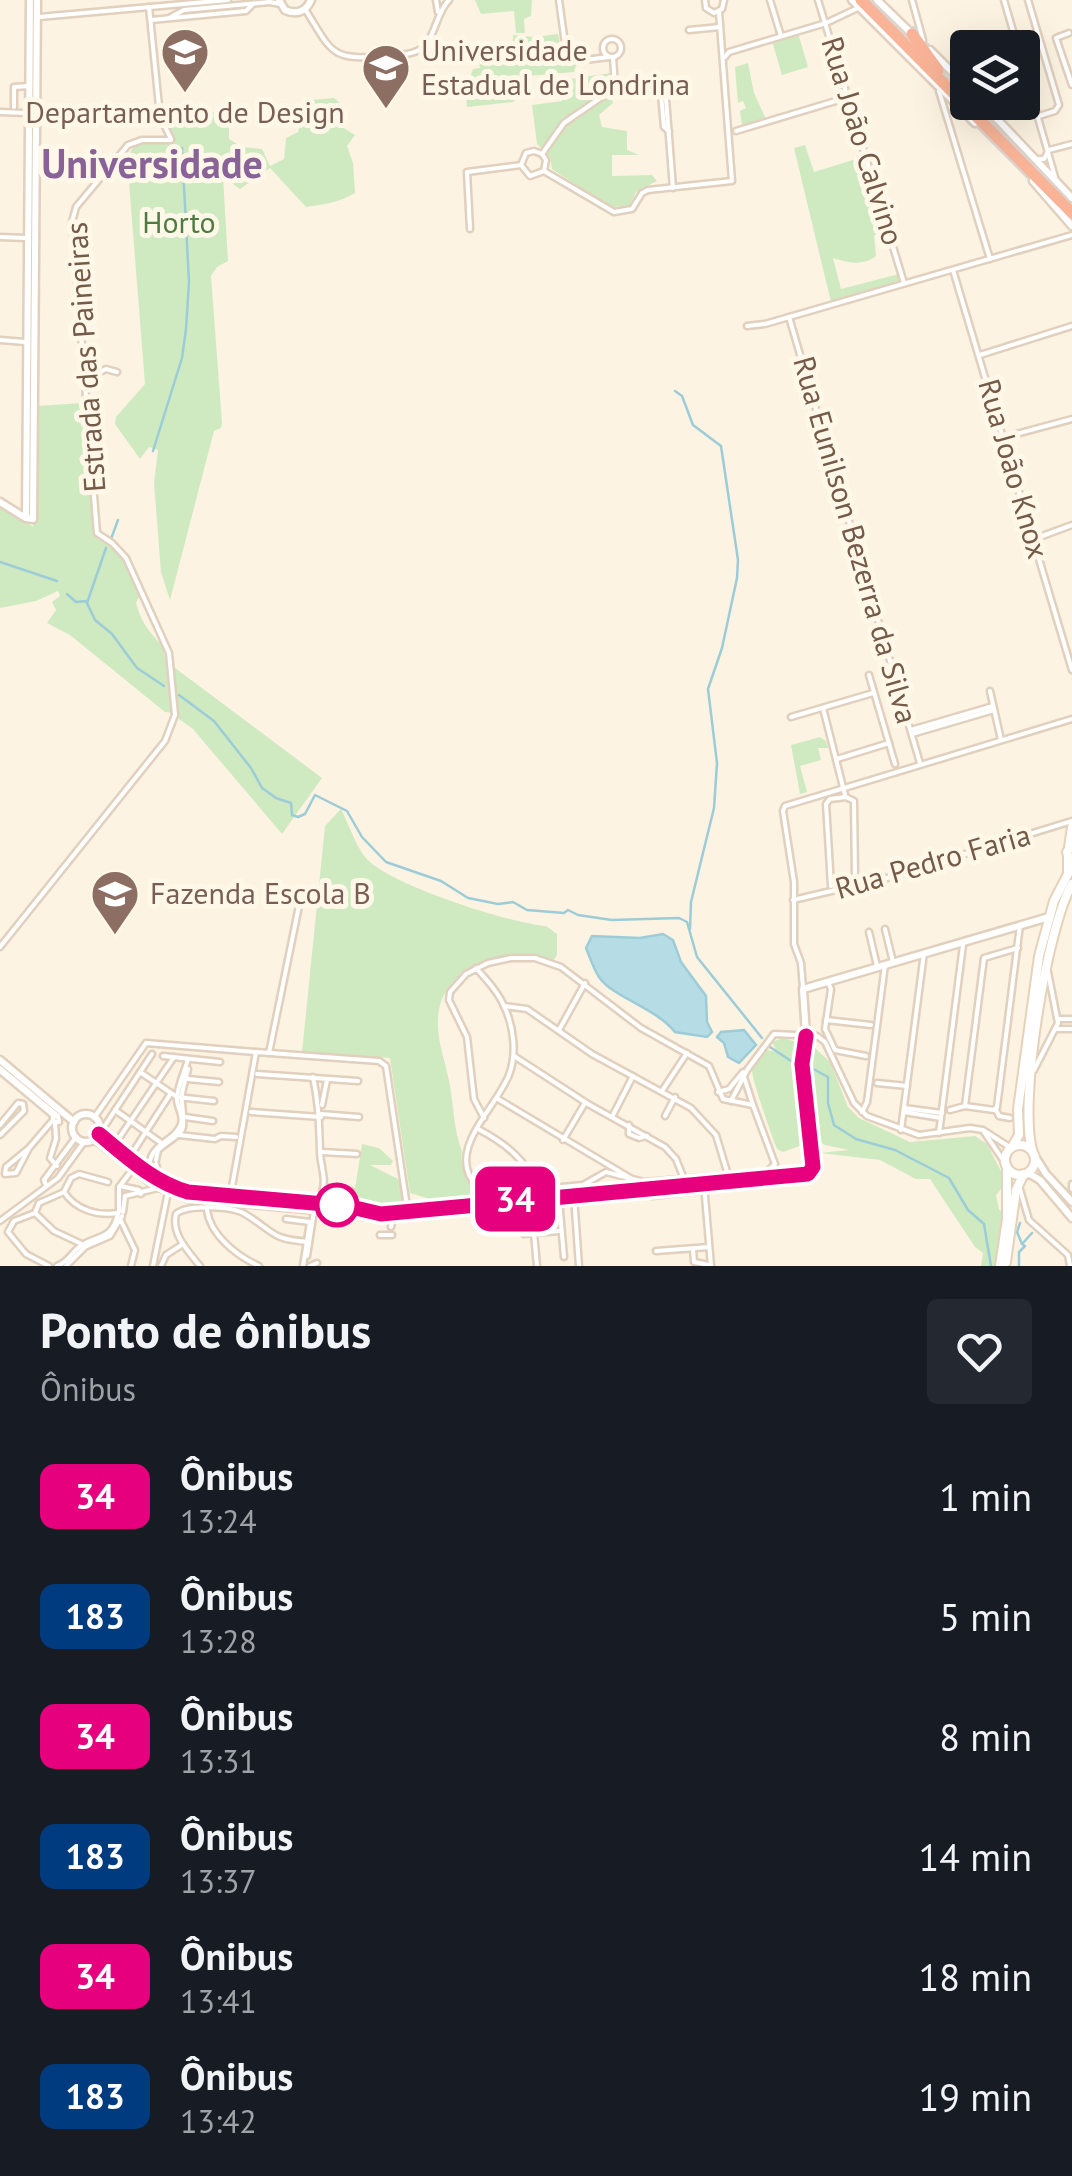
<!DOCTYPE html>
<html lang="pt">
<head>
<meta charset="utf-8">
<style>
  :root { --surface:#171b24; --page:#242831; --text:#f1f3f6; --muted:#9ea1a6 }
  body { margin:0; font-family:"PT Sans",sans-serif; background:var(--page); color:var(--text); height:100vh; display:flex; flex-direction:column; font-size:38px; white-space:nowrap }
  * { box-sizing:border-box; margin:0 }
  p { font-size:32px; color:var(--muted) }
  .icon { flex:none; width:55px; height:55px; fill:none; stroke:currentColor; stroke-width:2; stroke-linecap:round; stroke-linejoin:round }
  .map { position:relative; height:1266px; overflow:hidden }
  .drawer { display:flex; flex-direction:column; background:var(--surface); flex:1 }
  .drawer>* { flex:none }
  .badge { padding:0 20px; border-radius:15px; font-size:35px; line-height:65px }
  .buttons { position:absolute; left:950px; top:30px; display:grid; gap:20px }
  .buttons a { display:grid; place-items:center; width:90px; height:90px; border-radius:10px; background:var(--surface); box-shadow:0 10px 40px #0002; font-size:50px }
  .map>.badge { position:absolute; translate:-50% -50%; box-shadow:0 0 0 5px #fff }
  .round { display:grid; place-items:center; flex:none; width:105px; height:105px; border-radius:10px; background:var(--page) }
  .summary { display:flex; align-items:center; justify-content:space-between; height:170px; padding:0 40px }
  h1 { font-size:48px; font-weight:700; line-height:75px }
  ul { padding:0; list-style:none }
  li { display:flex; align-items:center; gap:30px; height:120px; padding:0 40px }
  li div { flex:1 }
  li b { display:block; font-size:38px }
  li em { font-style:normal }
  li .badge { min-width:110px; font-weight:700; text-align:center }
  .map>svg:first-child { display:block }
  .green { fill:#cfeac0 }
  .water { fill:#b6dde6; stroke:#9cccd8; stroke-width:2.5 }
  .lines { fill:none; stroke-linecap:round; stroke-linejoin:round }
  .stream { stroke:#9cccd8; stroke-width:2.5 }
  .minor-casing { stroke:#e1d0bd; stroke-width:9 }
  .tertiary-casing { stroke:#e1d0bd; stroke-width:11 }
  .secondary-casing { stroke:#e6d1bb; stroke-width:12 }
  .motorway-casing { stroke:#dbd4cf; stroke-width:16 }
  .minor { stroke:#fff; stroke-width:4 }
  .tertiary { stroke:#fff; stroke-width:6 }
  .secondary { stroke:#fff; stroke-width:8 }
  .motorway { stroke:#f9b497; stroke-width:11 }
  .line-casing { stroke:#fff; stroke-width:22 }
  .line { stroke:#e6007e; stroke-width:15 }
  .stop-dot { fill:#fff; stroke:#e6007e; stroke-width:5 }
  .labels { text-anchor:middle; stroke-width:10; stroke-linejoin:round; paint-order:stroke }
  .education-label { font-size:30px; fill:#785e54; stroke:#fff7e8; text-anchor:start }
  .street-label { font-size:30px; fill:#745a48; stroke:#fff7e8 }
  .park-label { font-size:30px; fill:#4e7b40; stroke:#fff7e8 }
  .district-label { font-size:40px; font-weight:bold; fill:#896398; stroke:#fff7e8 }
</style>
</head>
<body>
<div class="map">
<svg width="1072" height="1266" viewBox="0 0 1072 1266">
  <rect width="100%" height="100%" fill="#fdf3e2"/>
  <g class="green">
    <polygon points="475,0 532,0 531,16 524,19 525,33 516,33 514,11 481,14"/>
    <polygon points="798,33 808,67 782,75 772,41"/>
    <polygon points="558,34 564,60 577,62 574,72 469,81 473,69 480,68 479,60 514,57 513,35 535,37"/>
    <polygon points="748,63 754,93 766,119 742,126 740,111 746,108 743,101 738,103 735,67"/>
    <polygon points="611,73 607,88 613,103 599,115 602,127 627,131 627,150 639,155 612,155 612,176 652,175 657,181 636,192 629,206 610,207 552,169 550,157 537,144 532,105 562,101 562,80"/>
    <polygon points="515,83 523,92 513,102 467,107 465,88"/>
    <path d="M334 98 339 102 334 122 355 135 347 146 353 163 355 193C338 203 324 204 306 207L270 168 240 189 223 177 228 261 217 267 211 276 222 423 221 428 214 431 170 600 161 572 154 483 158 450 149 447 140 459 115 424 116 417 145 384 127 157 136 143 161 142 170 125 204 120 206 113 229 111V139L242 147 262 149 270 166 284 159 286 138 298 132 301 122 313 112 311 100Z"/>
    <path d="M805 145 814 172 866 156 887 232 874 235 876 256C863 266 848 263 833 258L841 289 899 274 902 282 831 302 794 148Z"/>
    <path d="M82 403 96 535 123 557 140 595 136 603C140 620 150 634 163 646L174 713 165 712 70 635 47 623 56 610 52 602 60 596 58 591 36 601 0 608V503L33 527 37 406Z"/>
    <polygon points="171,665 322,778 282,834 193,729 179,719"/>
    <polygon points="820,737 826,741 828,748 818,748 821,760 800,766 807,792 800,794 791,745"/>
    <path d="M341 809C349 824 355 845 366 858 387 884 512 924 546 926L557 934V955L553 961C504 949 434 964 438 1028 439 1046 446 1064 449 1081 454 1104 453 1129 462 1151 459 1173 471 1185 485 1195L440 1202 410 1193 390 1058 302 1052 325 826Z"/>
    <path d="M783 1038 800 1043 805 1129 802 1145 783 1152 777 1149C773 1140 751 1077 752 1070 754 1064 763 1055 767 1050L777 1052 772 1042Z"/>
    <polygon points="814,1047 830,1062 848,1107 859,1118 910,1142 975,1136 987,1144 1004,1177 1003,1187 996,1195 999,1209 1004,1214 998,1266 981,1266 983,1253 975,1247 930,1179 916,1179 880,1160 820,1153 849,1150 825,1145 816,1139 818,1128 811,1102 808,1060 811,1057 810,1049 813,1050"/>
    <path d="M362 1144 379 1148 393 1161 391 1165H370L398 1179 405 1198 404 1207C388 1215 368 1210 353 1202Z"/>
  </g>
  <g class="water">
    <path d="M663 934 673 940 681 962 706 996 707 1022 712 1032 707 1037 675 1032C655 1007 612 997 599 977 593 968 590 957 586 948L592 936 640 938Z"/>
    <polygon points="744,1030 756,1045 739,1063 728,1057 724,1043 717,1037 721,1032"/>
  </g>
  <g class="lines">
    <g class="stream">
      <polyline points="675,391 682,396 693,425 721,446 738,560 737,578 722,648 708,689 717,763 714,808 691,902 690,929"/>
      <polyline points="153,451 182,358 186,329 189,282 182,148"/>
      <polyline points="111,539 118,520"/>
      <polyline points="0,562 57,581"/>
      <polyline points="67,594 76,602 86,601 95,620 112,634 137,668 164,686"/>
      <polyline points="87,603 106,548"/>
      <polyline points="179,695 214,721 251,768 262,788 276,798 291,803 292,815 298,817 305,814 315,795 347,811 362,837 386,862 441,881 468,898 498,904 513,902 527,910 564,913 568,910 578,915 612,920 679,918 687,922 697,957 762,1038"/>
      <polyline points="770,1047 794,1063"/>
      <polyline points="806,1065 828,1077 828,1103 834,1125 856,1139 895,1150 949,1178 968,1210 984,1224 991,1266"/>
      <polyline points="1020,1223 1017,1232 1022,1244"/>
      <polyline points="1019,1266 1019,1252 1025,1246 1022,1244 1032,1233"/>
    </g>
    <g class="minor-casing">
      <g id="minor">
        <polyline points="436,0 438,12"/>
        <polyline points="559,0 567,58 576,61 609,57"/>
        <polyline points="705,0 706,8 714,13 722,9 724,0"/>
        <polyline points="770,0 781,36"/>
        <polyline points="818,0 904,283"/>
        <polyline points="912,0 923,40"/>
        <polyline points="1004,0 1018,48"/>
        <polyline points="1028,0 1059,105 1055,111 1039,116"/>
        <polyline points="149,7 160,116 171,139"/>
        <path d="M305 9C332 52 330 61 384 56 396 54 412 56 422 48 436 36 436 13 449 0"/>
        <polyline points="39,17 228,0"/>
        <polyline points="169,18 184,10 270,2 280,4"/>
        <polyline points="151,20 246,11 253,4"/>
        <polyline points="689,30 720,27"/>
        <polyline points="1069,33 1056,38 1072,85"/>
        <circle cx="612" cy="48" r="9"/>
        <polyline points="613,57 615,87"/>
        <polyline points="725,57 729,52 826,23 860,7"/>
        <polyline points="1022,62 1055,177"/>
        <polyline points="660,84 665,86 673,188"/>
        <polyline points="660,84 664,127 669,131"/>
        <polyline points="939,91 990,259"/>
        <polyline points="14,107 14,87 29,86"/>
        <polyline points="0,112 26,113"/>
        <polyline points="736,131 849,97"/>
        <polyline points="542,154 564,123 615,88 660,84"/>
        <polyline points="542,154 546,160 544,171"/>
        <polyline points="1038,159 1044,159 1049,150 1072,144"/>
        <polyline points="521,165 530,176 544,171"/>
        <polyline points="521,165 526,153 534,151 542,154"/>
        <polyline points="544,171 614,212 632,209 642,193 648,190 732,181 719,12"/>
        <polyline points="470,229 467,172 521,165"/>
        <polyline points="0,237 26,238"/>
        <polyline points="953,270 1072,670"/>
        <polyline points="789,317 920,763"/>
        <polyline points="747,326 765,324 1072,235"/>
        <polyline points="0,340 25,342"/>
        <polyline points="980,355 1072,326"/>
        <polyline points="84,380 106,369 117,372"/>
        <polyline points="1005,437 1072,419"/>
        <polyline points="1034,539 1072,525"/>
        <polyline points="869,675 895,764"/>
        <polyline points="990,691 1001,740"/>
        <polyline points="823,708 845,795"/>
        <polyline points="791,717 873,693"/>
        <polyline points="911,730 993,706"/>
        <polyline points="912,734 994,710"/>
        <polyline points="837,759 889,743"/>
        <polyline points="831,886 826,804 830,799 846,797 854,801 855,878"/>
        <polyline points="793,900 887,878 1072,821"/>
        <polyline points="885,929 893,962"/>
        <polyline points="869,932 877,966"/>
        <polyline points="0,947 165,741 175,715 169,653 126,558 112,543 97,533 72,222 76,207 128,145 142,140 171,140"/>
        <path d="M476 968C486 979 498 992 504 1006 514 1027 517 1054 509 1075 495 1110 444 1151 477 1187L498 1193 583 1185 606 1172 644 1182 767 1172 775 1164 753 1105 723 1099 709 1066 641 1028 561 967 535 958H511L488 963 466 974 450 992 449 1000 467 1037 474 1099 484 1118"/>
        <polyline points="828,982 831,989 825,1029 835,1050 866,1056"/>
        <polyline points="803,988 801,963 794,944 794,882 783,811 785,806 1072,719"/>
        <polyline points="504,1006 527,1009 592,1054 691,1108 716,1135 728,1175"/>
        <polyline points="1058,1019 1072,1019"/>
        <polyline points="826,1020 871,1025"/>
        <polyline points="1056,1029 1072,1029"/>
        <polyline points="559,1030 585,983"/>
        <polyline points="269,1053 301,896"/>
        <polyline points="163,1056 220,1062"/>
        <polyline points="514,1056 588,1104 665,1147 676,1159 684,1179"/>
        <polyline points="0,1068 58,1116"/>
        <polyline points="1034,1070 1058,1023 1048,972"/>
        <polyline points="0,1071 54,1116"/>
        <polyline points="140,1072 177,1097 214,1101"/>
        <polyline points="257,1074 358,1081"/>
        <path d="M313 1077C319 1105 319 1124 320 1151 320 1165 327 1179 322 1192"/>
        <polyline points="744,1077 753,1105"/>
        <polyline points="188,1079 219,1082"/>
        <polyline points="877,1083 907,1086"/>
        <polyline points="662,1091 687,1053"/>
        <polyline points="718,1092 729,1089 743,1072"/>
        <polyline points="498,1099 632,1179"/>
        <polyline points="731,1101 747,1070 774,1034 817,1036 825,1042 854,1103 867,1116 919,1135 970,1128 983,1130 1011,1148"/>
        <polyline points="322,1105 327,1080"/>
        <polyline points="965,1106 984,958 1018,948"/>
        <polyline points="904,1108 942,1113"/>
        <polyline points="115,1110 160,1142"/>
        <polyline points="950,1110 965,1106 994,1110 997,1107 1020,925"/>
        <polyline points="996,1110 999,1116 1010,1118"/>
        <polyline points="251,1112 321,1117"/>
        <polyline points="862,1112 867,1102 885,965"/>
        <polyline points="904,1112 941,1118"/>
        <polyline points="321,1114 359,1117"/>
        <polyline points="613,1115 633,1076"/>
        <polygon points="58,1116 59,1122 54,1122 53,1117"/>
        <polyline points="665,1116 675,1097"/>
        <polyline points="185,1117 213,1121"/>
        <polyline points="94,1118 146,1043 255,1052"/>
        <polyline points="55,1123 56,1139 50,1158 57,1166"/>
        <polyline points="106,1124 152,1054"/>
        <polyline points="0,1125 18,1103 23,1104 24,1111 0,1135"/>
        <polyline points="629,1125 629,1134 639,1138 647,1136"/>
        <path d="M478 1129C507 1144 525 1160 540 1189"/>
        <polyline points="901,1130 924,953"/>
        <polyline points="984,1132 1005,1163"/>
        <polyline points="939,1133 963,945"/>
        <polyline points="179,1135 215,1139 221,1136 236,1137"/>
        <polyline points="563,1140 585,1103"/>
        <polyline points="117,1141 174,1057"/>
        <polyline points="29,1148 16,1173 5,1174 6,1167 29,1148 53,1120"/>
        <polyline points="133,1152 171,1093"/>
        <polyline points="322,1152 357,1154"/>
        <path d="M156 1160 158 1150C183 1129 186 1138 182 1103 180 1092 186 1080 188 1069"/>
        <path d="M150 1161C154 1142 175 1141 181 1124 184 1114 177 1109 177 1099 177 1087 185 1071 188 1059"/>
        <polyline points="156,1164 159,1178"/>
        <path d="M108 1182 79 1174 71 1178 64 1192C76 1210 97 1216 118 1213"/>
        <polyline points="704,1184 711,1266"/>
        <polyline points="1072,1184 1072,1189"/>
        <polyline points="46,1185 44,1180 76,1137"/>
        <polyline points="120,1186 139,1190 141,1194"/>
        <polyline points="1019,1186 1029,1220 1068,1255 1070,1266"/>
        <polyline points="324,1187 351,1191"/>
        <polyline points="64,1192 39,1203 35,1213 54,1231 86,1246"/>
        <polyline points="574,1196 579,1266"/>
        <polyline points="652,1196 705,1190"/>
        <polyline points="230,1198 256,1052 379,1061 386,1066 406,1200 405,1214"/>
        <polyline points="559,1200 564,1257"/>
        <polyline points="516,1203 520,1207 574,1202"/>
        <path d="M207 1210C210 1235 237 1256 259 1266"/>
        <polyline points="119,1212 119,1187 132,1170"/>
        <polyline points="123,1212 125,1196 158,1188"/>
        <polyline points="35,1213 14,1221 8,1232 26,1254 49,1266"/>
        <polyline points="286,1219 310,1222 303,1266"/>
        <polyline points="0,1221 58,1178 84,1142"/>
        <polyline points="121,1221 135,1250 131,1266"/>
        <polyline points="391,1227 394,1213"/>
        <polyline points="534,1233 537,1266"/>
        <polyline points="524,1234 560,1231"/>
        <polyline points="380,1235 392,1235"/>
        <polyline points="693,1249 694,1262 709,1265"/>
        <polyline points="656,1251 709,1247"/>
        <polyline points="307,1256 314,1211"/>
        <path d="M57 1266C69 1262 72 1251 82 1245 101 1234 111 1240 118 1214"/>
        <polyline points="66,1266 85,1247 110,1236 122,1216"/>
        <polyline points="153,1266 168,1192"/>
        <polyline points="161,1266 166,1255 183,1244"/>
        <path d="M200 1266C188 1251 171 1234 176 1214 187 1204 232 1206 245 1214 275 1232 269 1239 309 1242"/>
        <polyline points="310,1266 317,1263"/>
      </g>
    </g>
    <g class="tertiary-casing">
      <g id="tertiary">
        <path d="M279 0 285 10C296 15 306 12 311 0"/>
        <polyline points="852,0 975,123"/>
        <polyline points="877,0 913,35"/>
        <polyline points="930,50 968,88"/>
        <polyline points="981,102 1072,198"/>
        <polyline points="1033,181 1072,226"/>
        <polyline points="0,502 24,517"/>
        <polyline points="26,518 33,519 37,0"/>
        <polyline points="26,518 30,0"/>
        <polyline points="0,1060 74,1122"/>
        <circle cx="86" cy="1128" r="14"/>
        <path d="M99 1134C127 1157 153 1182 189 1192L347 1206 381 1213 808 1174 813 1168 802 1063 806 1035 803 989 1049 917"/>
        <polyline points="95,1139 154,1185 188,1198 359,1214"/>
        <polyline points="1034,1155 1046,1174 1072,1202"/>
        <polyline points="1028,1173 1040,1180 1072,1218"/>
      </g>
    </g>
    <g class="secondary-casing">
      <g id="secondary">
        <polyline points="1069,847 1072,827"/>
        <polyline points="1070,862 1067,852 1072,844"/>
        <circle cx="1020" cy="1160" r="15"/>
        <polyline points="1012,1147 1019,1135 1018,1109 1039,956 1054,901 1068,874 1068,859"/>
        <path d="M1033 1153C1017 1106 1047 927 1072 884"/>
        <polyline points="1006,1262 1016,1190 1024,1174"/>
        <polyline points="1000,1266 1007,1219 1007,1169"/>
      </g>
    </g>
    <g class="motorway-casing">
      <g id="motorway">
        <polyline points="861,0 1072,213"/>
        <polyline points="912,34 938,70"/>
      </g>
    </g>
    <use href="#minor" class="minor"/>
    <use href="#tertiary" class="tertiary"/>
    <use href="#secondary" class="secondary"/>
    <use href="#motorway" class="motorway"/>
  </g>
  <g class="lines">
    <g class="line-casing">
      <path id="line" d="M99 1134C127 1157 153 1182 188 1192L347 1206 381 1214 808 1174 813 1167 802 1064 806 1036"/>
    </g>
    <use href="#line" class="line"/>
  </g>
  <defs>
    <g id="university-pin" transform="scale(2.5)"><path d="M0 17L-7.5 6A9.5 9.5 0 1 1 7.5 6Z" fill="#8d6e63" stroke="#fff7e8"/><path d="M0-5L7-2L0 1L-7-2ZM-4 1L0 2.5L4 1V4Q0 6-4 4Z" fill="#fff"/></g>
  </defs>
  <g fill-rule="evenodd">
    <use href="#university-pin" x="185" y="52"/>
    <use href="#university-pin" x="386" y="68"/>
    <use href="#university-pin" x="115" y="894"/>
  </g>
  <circle class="stop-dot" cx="337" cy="1205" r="20"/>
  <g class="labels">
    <g class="education-label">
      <text x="421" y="61">Universidade<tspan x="421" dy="34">Estadual de Londrina</tspan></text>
      <text x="185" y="123" text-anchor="middle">Departamento de Design</text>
      <text x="150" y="904">Fazenda Escola B</text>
    </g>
    <g class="street-label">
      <text transform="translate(862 141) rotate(73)" y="10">Rua João Calvino</text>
      <text transform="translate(86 357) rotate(-94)" y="10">Estrada das Paineiras</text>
      <text transform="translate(1013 469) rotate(74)" y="10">Rua João Knox</text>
      <text transform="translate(855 540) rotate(74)" y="10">Rua Eunilson Bezerra da Silva</text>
      <text transform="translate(933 862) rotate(-16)" y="10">Rua Pedro Faria</text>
    </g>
    <g class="park-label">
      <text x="179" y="233">Horto</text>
    </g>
    <g class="district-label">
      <text x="152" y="178">Universidade</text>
    </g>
  </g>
</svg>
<div class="buttons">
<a><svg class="icon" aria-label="layers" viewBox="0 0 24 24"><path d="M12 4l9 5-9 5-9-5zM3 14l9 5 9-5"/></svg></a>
</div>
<b class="badge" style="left:515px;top:1199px;background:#e6007e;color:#fff">34</b>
</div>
<section class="drawer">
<div class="summary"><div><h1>Ponto de ônibus</h1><p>Ônibus</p></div><a class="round"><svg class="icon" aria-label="heart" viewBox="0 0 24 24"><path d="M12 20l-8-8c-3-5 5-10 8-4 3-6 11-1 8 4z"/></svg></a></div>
<ul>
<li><span class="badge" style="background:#e6007e;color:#fff">34</span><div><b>Ônibus</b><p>13:24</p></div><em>1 min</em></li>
<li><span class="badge" style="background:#003b80;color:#fff">183</span><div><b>Ônibus</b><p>13:28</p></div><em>5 min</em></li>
<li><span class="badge" style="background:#e6007e;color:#fff">34</span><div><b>Ônibus</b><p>13:31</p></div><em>8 min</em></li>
<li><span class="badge" style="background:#003b80;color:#fff">183</span><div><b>Ônibus</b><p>13:37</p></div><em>14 min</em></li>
<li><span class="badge" style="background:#e6007e;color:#fff">34</span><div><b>Ônibus</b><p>13:41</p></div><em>18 min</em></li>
<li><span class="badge" style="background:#003b80;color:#fff">183</span><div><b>Ônibus</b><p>13:42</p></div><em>19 min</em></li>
</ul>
</section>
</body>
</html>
